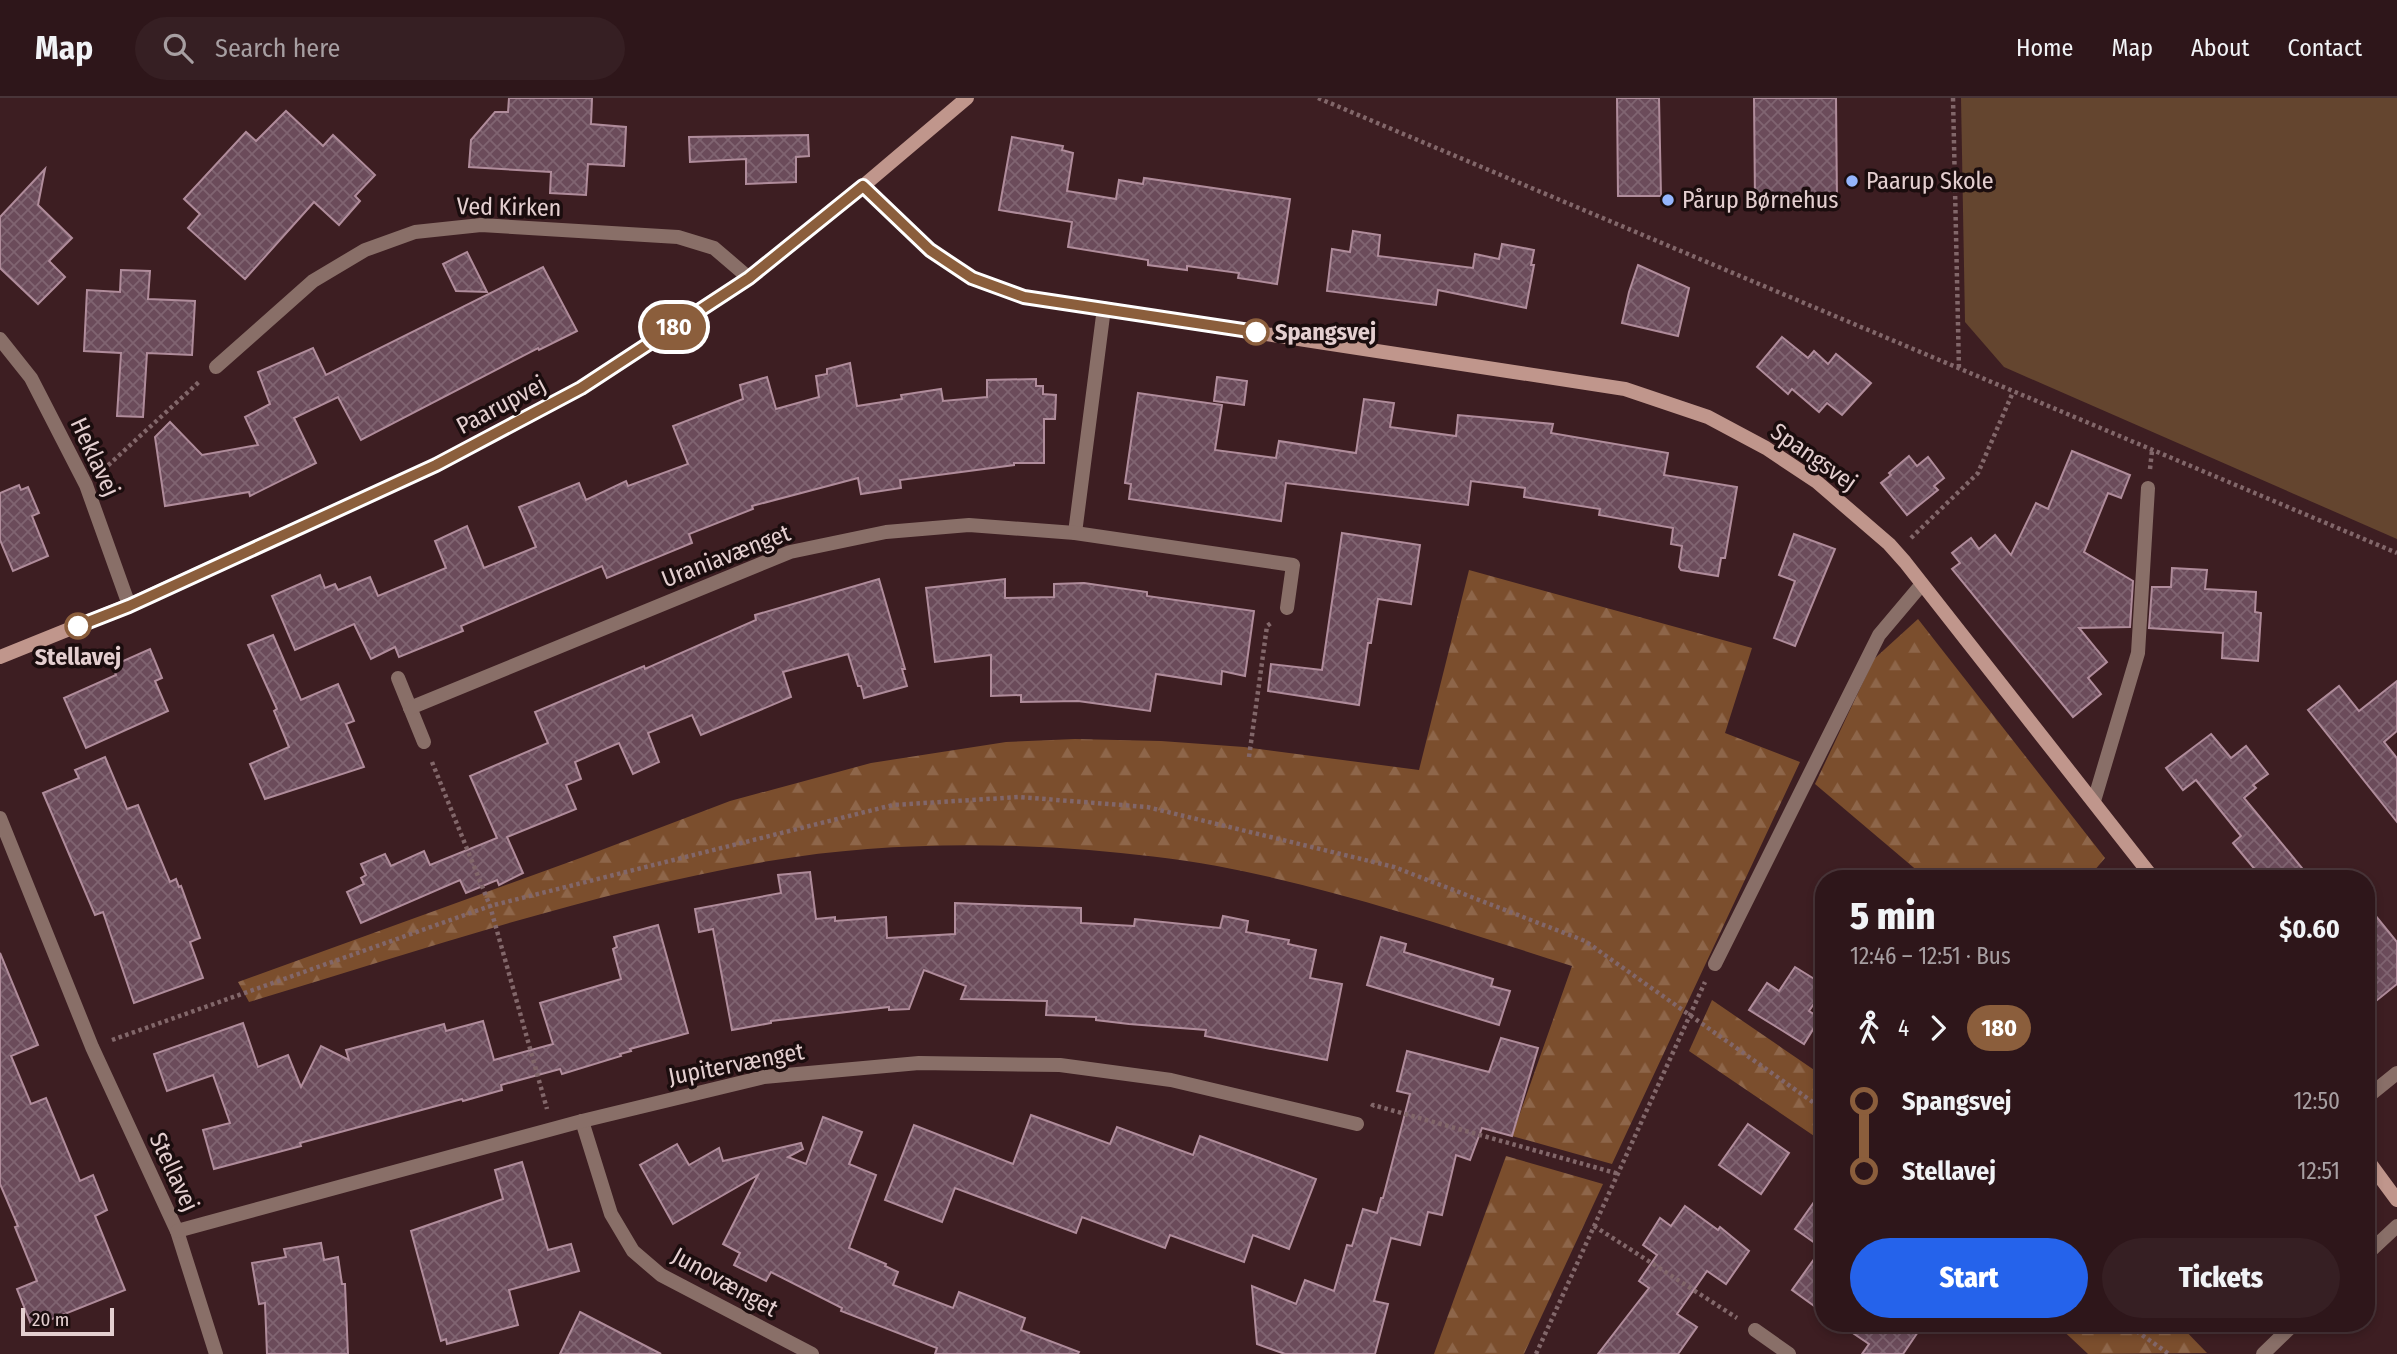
<!DOCTYPE html>
<html lang="en">
<head>
<meta charset="utf-8">
<style>
  :root { --surface:#2e161a; --page:#361f23; --text:#f1f3f6; --muted:#a79fa2; --line:#493539; --accent:#2563eb }
  body { margin:0; font-family:"Fira Sans Condensed",sans-serif; background:var(--page); color:var(--text); height:100vh; display:flex; flex-direction:column; font-size:26px; white-space:nowrap }
  * { box-sizing:border-box; margin:0 }
  p { font-size:23px; color:var(--muted) }
  .icon { flex:none; width:38px; height:38px; fill:none; stroke:currentColor; stroke-width:2; stroke-linecap:round; stroke-linejoin:round }
  .map { position:relative; flex:1; overflow:hidden }
  .side { position:absolute; left:1815px; top:772px; width:560px; height:462px; display:flex; flex-direction:column; background:var(--surface); border-radius:28px; box-shadow:0 4px 10px #0003,0 0 0 2px var(--line) }
  .side>* { flex:none }
  .badge { padding:0 14px; border-radius:23px; font-size:24px; line-height:46px }
  .scale { position:absolute; left:21px; bottom:18px; width:93px; box-sizing:border-box; padding-left:7px; border:4px solid #e4cfd0; border-top:0; font-size:19px; line-height:24px; white-space:nowrap; color:#e4cfd0; -webkit-text-stroke:5px #1b0d0e; paint-order:stroke }
  .map>.badge { position:absolute; translate:-50% -50%; box-shadow:0 0 0 4px #fff }
  .legs { display:flex; align-items:center; gap:10px; height:77px; padding:0 35px; font-size:23px }
  .legs p { margin-inline-start:auto }
  .head { display:flex; align-items:center; justify-content:space-between; height:119px; padding:0 35px }
  h1 { font-size:38px; font-weight:800; line-height:52px }
  .cta { display:flex; gap:14px; margin-top:auto; padding:14px 35px }
  .cta a { flex:1; height:80px; border-radius:42px; background:var(--accent); color:#fff; font-size:28px; font-weight:800; line-height:80px; text-align:center }
  .cta a+a { background:var(--page); color:var(--text) }
  ul { padding:0 35px; list-style:none }
  li { display:flex; align-items:center; gap:24px; height:70px; font-size:26px }
  li i { display:grid; place-items:center; width:10px; height:100%; margin:0 9px; background:currentColor }
  li i::after { content:''; width:18px; height:18px; margin:-9px; border:5px solid; border-radius:50%; background:var(--surface) }
  li p { margin-inline-start:auto }
  li:first-child i { background:linear-gradient(#0000 50%,currentColor 0) }
  li:last-child i { background:linear-gradient(currentColor 50%,#0000 0) }
  header { display:flex; align-items:center; gap:42px; box-sizing:border-box; height:98px; padding:0 35px; background:var(--surface); border-bottom:2px solid var(--line) }
  header strong { font-size:33px }
  nav { display:flex; gap:38px; margin-inline-start:auto; font-size:24px }
  .search { width:490px; height:63px; background:var(--page); display:flex; align-items:center; gap:18px; box-sizing:border-box; padding:0 24px; border-radius:38px; color:var(--muted); font-size:26px }
  .map>svg:first-child { display:block }
  .forest { fill:url(#forest-firs) }
  .pitch { fill:#64452f }
  .building { fill:url(#building-cross-hatch); stroke:#b08c9b; stroke-width:2 }
  .lines { fill:none; stroke-linecap:round; stroke-linejoin:round }
  .path { stroke:#82676a; stroke-width:4.5; stroke-dasharray:3.5 3.5; stroke-linecap:butt }
  .lane { stroke:#896f68; stroke-width:14 }
  .street { stroke:#896f68; stroke-width:14 }
  .secondary { stroke:#c0968c; stroke-width:14 }
  .line-1-casing { stroke:#fff; stroke-width:16 }
  .line-1 { stroke:#8b5e3c; stroke-width:10 }
  .poi-dot { fill:#95b6fd; stroke:#1b0d0e; stroke-width:2.5 }
  .stop-1-dot { fill:#fff; stroke:#8b5e3c; stroke-width:3.5 }
  .labels { text-anchor:middle; stroke-width:7; stroke-linejoin:round; paint-order:stroke }
  .poi-label { font-size:24px; fill:#e4cfd0; stroke:#1b0d0e; text-anchor:start }
  .street-label { font-size:24px; fill:#e4cfd0; stroke:#1b0d0e }
  .stop-label { font-size:24px; font-weight:bold; fill:#e4cfd0; stroke:#1b0d0e; text-anchor:start }
</style>
</head>
<body>
<header>
<strong>Map</strong>
<div class="search"><svg class="icon" aria-label="search" viewBox="0 0 24 24"><circle cx="10" cy="10" r="6"/><path d="M15 15l6 6"/></svg>Search here</div>
<nav><a>Home</a><a>Map</a><a>About</a><a>Contact</a></nav>
</header>
<div class="map">
<svg width="2397" height="1256" viewBox="0 0 2397 1256">
  <defs>
    <pattern id="forest-firs" width="22" height="20" patternUnits="userSpaceOnUse" patternTransform="scale(1.75)"><rect width="22" height="20" fill="#7b4e2d"/><path d="M5 1l3.5 6h-7zM16 11l3.5 6h-7z" fill="#8e664a"/></pattern>
    <pattern id="building-cross-hatch" width="8" height="8" patternUnits="userSpaceOnUse" patternTransform="scale(1.75)"><rect width="8" height="8" fill="#6b4b5a"/><path d="M0 0l8 8M0 8l8-8" fill="none" stroke="#806471"/></pattern>
  </defs>
  <rect width="100%" height="100%" fill="#3d1e22"/>
  <g class="forest">
    <path d="M1469 472 1752 550 1725 635 1800 664 1612 1066 1512 1038 1572 868C1455 831 1338 791 1217 768 1175 760 1131 756 1089 752 983 744 874 745 769 763 591 794 421 852 249 904L238 884 583 759 730 703 871 665 1006 644 1075 641 1161 643 1244 649 1419 672Z"/>
    <polygon points="1918,521 2105,760 2088,780 1926,780 1815,686 1874,561"/>
    <polygon points="1712,902 1823,978 1823,1044 1689,953"/>
    <polygon points="1506,1058 1603,1086 1524,1256 1434,1256"/>
    <polygon points="2055,1225 2178,1225 2207,1255 2088,1256"/>
  </g>
  <polygon class="pitch" points="1961,0 2397,0 2397,441 2004,269 1965,224"/>
  <g class="building">
    <polygon points="509,0 592,0 591,26 626,29 624,68 588,66 586,97 550,95 551,74 469,69 471,42 495,14 508,14"/>
    <polygon points="1617,0 1659,0 1661,98 1618,98"/>
    <polygon points="1754,0 1836,0 1837,104 1755,104"/>
    <polygon points="286,13 323,48 333,37 375,77 355,98 360,103 339,127 314,104 245,181 188,130 200,116 184,101 246,34 256,43"/>
    <polygon points="808,37 809,58 796,59 796,84 746,86 746,61 690,64 689,39"/>
    <polygon points="1012,39 1063,48 1062,52 1073,55 1067,93 1116,101 1119,82 1143,86 1144,80 1290,101 1277,186 1238,180 1239,175 1187,168 1187,172 1148,167 1148,162 1068,149 1072,124 999,112"/>
    <polygon points="45,71 38,107 72,140 49,163 65,179 38,206 0,170 0,119"/>
    <polygon points="1353,133 1380,137 1378,158 1473,170 1475,156 1499,161 1502,146 1534,152 1531,167 1534,167 1526,210 1438,192 1436,207 1327,193 1332,151 1350,154"/>
    <polygon points="467,154 487,194 456,193 443,166"/>
    <polygon points="1638,167 1689,190 1678,238 1622,225 1629,194"/>
    <polygon points="543,169 577,233 539,252 538,250 361,342 338,299 294,320 316,365 250,398 249,394 165,408 155,339 170,324 202,357 258,347 245,319 270,306 258,274 313,250 326,277"/>
    <polygon points="121,172 150,173 148,201 195,203 192,257 147,255 143,319 117,318 121,255 84,253 87,192 120,194"/>
    <polygon points="1782,239 1808,260 1814,253 1828,266 1836,256 1871,285 1842,317 1827,305 1819,314 1792,291 1788,296 1757,269"/>
    <polygon points="850,265 857,308 902,301 901,297 941,291 943,303 987,299 987,282 1036,281 1036,288 1043,288 1043,296 1056,297 1055,321 1044,321 1044,365 1014,365 1014,367 900,382 901,390 861,396 858,380 752,408 753,411 689,436 692,445 607,480 602,468 461,528 463,533 399,559 395,549 371,561 354,526 295,552 272,498 320,477 325,490 335,486 338,492 370,479 378,498 446,470 435,443 467,428 484,470 536,449 519,409 579,385 586,402 626,383 628,388 688,366 673,328 743,301 740,287 767,279 776,311 819,299 816,278 827,276 827,271"/>
    <polygon points="1217,279 1247,283 1244,307 1214,303"/>
    <polygon points="1138,295 1222,307 1215,352 1276,360 1279,343 1356,355 1364,301 1394,305 1390,329 1456,338 1458,317 1501,321 1553,326 1551,335 1668,355 1664,377 1737,389 1725,460 1721,460 1718,478 1681,472 1679,469 1682,448 1671,446 1673,430 1599,417 1600,411 1524,399 1525,390 1471,383 1468,407 1286,385 1281,423 1129,401 1131,386 1125,385"/>
    <polygon points="2072,353 2130,377 2121,400 2108,395 2084,454 2133,483 2130,529 2079,530 2107,564 2088,580 2101,596 2073,619 1952,471 1960,465 1952,455 1971,440 1979,451 1995,437 2011,457 2036,405 2048,411"/>
    <polygon points="1909,358 1917,368 1928,359 1944,380 1934,388 1938,392 1907,417 1881,385 1891,377 1889,375"/>
    <polygon points="19,387 21,392 28,389 39,415 32,418 48,458 13,473 0,442 0,395"/>
    <polygon points="1342,435 1420,447 1411,506 1378,501 1371,545 1368,545 1359,607 1268,593 1271,566 1322,572"/>
    <polygon points="1794,436 1835,451 1795,548 1774,540 1795,483 1779,477"/>
    <polygon points="2172,470 2207,472 2205,491 2256,494 2255,514 2261,515 2258,563 2222,560 2223,535 2149,530 2152,489 2171,489"/>
    <polygon points="879,481 905,571 902,571 907,588 864,600 861,588 858,588 848,556 783,574 791,599 701,637 692,617 648,635 659,664 633,676 619,645 575,664 581,681 566,687 576,711 507,739 523,775 499,787 497,782 466,795 460,782 361,825 347,794 364,786 361,780 366,777 361,766 385,756 391,768 424,753 430,767 497,740 470,678 548,645 535,614 644,568 645,571 756,522 755,517"/>
    <polygon points="1005,481 1005,500 1054,499 1054,486 1084,485 1147,494 1147,498 1254,513 1245,578 1222,573 1221,586 1156,576 1150,613 1078,603 1021,604 1021,597 991,598 991,557 935,564 926,490"/>
    <polygon points="273,537 301,602 338,586 354,623 346,626 364,669 265,701 250,666 289,649 274,613 277,611 248,547"/>
    <polygon points="150,551 162,580 155,583 168,613 86,650 64,600 116,577 112,568"/>
    <polygon points="2397,583 2397,633 2384,644 2397,660 2397,724 2308,612 2339,588 2359,613"/>
    <polygon points="2211,636 2231,660 2246,648 2268,676 2253,687 2256,690 2244,700 2302,770 2290,780 2262,780 2233,745 2241,738 2196,682 2183,692 2166,670"/>
    <polygon points="105,659 127,711 138,707 170,784 176,781 179,789 181,788 200,840 190,844 203,880 134,905 103,814 95,817 43,695 79,680 75,672"/>
    <polygon points="810,774 816,821 835,819 835,823 886,819 887,840 955,836 955,805 1081,810 1081,825 1134,828 1135,821 1220,830 1223,818 1248,823 1246,834 1289,842 1288,846 1316,852 1310,880 1342,886 1327,962 1205,938 1206,932 1129,926 1096,922 1096,919 1046,917 1047,903 961,901 966,888 924,872 909,911 889,912 889,909 771,923 771,925 732,932 713,831 699,834 695,811 781,795 778,777"/>
    <polygon points="2366,806 2397,844 2397,886 2366,911"/>
    <polygon points="658,827 688,935 630,951 631,953 620,956 621,958 562,976 560,971 501,987 502,992 463,1003 462,1001 300,1045 301,1048 214,1071 203,1032 230,1025 213,977 167,993 154,956 243,925 258,969 288,957 301,989 321,948 349,962 346,952 444,926 446,933 483,923 494,962 553,946 540,905 621,881 613,851 617,849 614,839"/>
    <polygon points="1381,839 1406,846 1404,854 1493,881 1491,888 1510,893 1499,927 1367,887"/>
    <polygon points="0,855 38,947 11,958 31,1006 46,1000 80,1083 93,1077 107,1112 95,1118 125,1192 32,1229 17,1191 37,1183 15,1129 18,1128 0,1086"/>
    <polygon points="1795,869 1824,887 1824,891 1809,913 1820,920 1804,946 1749,912 1767,885 1779,893"/>
    <polygon points="1501,940 1538,950 1512,1038 1482,1030 1470,1062 1456,1057 1442,1117 1428,1114 1420,1147 1391,1140 1374,1203 1388,1206 1375,1256 1285,1256 1257,1246 1252,1188 1296,1206 1305,1182 1334,1193 1347,1147 1352,1148 1363,1111 1377,1115 1381,1100 1383,1100 1410,996 1397,993 1407,953 1489,974"/>
    <polygon points="1031,1017 1110,1046 1117,1029 1193,1057 1200,1038 1316,1081 1289,1151 1253,1137 1244,1164 1170,1137 1165,1150 1082,1119 1076,1135 955,1090 942,1124 885,1102 914,1027 1013,1066"/>
    <polygon points="823,1019 862,1034 849,1066 876,1077 849,1150 886,1166 885,1168 898,1174 893,1187 953,1210 959,1194 1025,1220 1021,1232 1079,1254 1078,1256 935,1256 937,1250 841,1213 842,1210 771,1174 766,1183 734,1167 740,1155 723,1146 758,1077 673,1126 640,1067 677,1046 689,1067 719,1050 723,1063 801,1045 803,1051 788,1059 806,1066"/>
    <polygon points="1748,1026 1789,1055 1761,1096 1719,1067"/>
    <polygon points="522,1064 548,1152 571,1146 579,1173 509,1192 518,1227 447,1246 446,1241 441,1243 411,1133 503,1101 495,1072"/>
    <polygon points="1824,1090 1824,1215 1792,1192 1822,1150 1795,1131"/>
    <polygon points="1685,1108 1718,1132 1720,1129 1749,1153 1726,1186 1707,1173 1677,1216 1697,1229 1678,1256 1598,1256 1649,1190 1639,1183 1657,1157 1643,1147 1660,1120 1671,1128"/>
    <polygon points="321,1145 324,1162 338,1159 342,1186 345,1186 348,1256 267,1256 265,1205 259,1206 252,1165 286,1159 284,1151"/>
    <polygon points="580,1214 661,1256 560,1256"/>
    <polygon points="1838,1225 1924,1225 1903,1256 1862,1256 1869,1246"/>
  </g>
  <g class="lines">
    <g class="path">
      <polyline points="1318,0 2397,455"/>
      <polyline points="1953,0 1959,272"/>
      <polyline points="2150,371 2152,353"/>
      <polyline points="103,372 200,283"/>
      <polyline points="1911,440 1978,375 2013,294"/>
      <polyline points="1249,659 1267,528 1271,525"/>
      <polyline points="432,664 490,808 547,1011"/>
      <polyline points="112,942 490,808 893,707 1019,699 1147,709 1394,769 1585,843 1824,1012"/>
      <polyline points="1372,1009 1373,1007 1619,1076"/>
      <polyline points="1594,1128 1737,1220"/>
      <polyline points="2125,1225 2169,1256"/>
      <polyline points="1536,1256 1705,884"/>
    </g>
    <g class="lane">
      <polyline points="2094,703 2138,555 2148,390"/>
      <polyline points="1715,866 1879,537 1922,486"/>
    </g>
    <g class="street">
      <polyline points="0,241 31,280 86,387 129,507"/>
      <polyline points="216,269 313,183 365,152 415,134 481,127 678,139 714,150 749,180"/>
      <polyline points="1075,435 1104,210"/>
      <polyline points="398,580 424,644"/>
      <polyline points="410,610 790,454 886,434 969,427 1075,435 1293,467 1287,510"/>
      <polyline points="0,720 92,949 177,1133 216,1256"/>
      <polyline points="2366,1000 2397,975"/>
      <polyline points="582,1023 611,1116 633,1153 661,1177 812,1256"/>
      <polyline points="177,1133 582,1023 764,979 919,965 1060,967 1171,982 1357,1026"/>
      <polyline points="2366,1157 2397,1128"/>
      <polyline points="1755,1232 1789,1256"/>
      <polyline points="2263,1256 2295,1225"/>
    </g>
    <g class="secondary">
      <polyline points="863,88 930,152 972,180 1024,199 1625,291 1708,319 1766,350 1817,384 1889,446 1905,464 2153,780"/>
      <polyline points="0,559 129,507 436,367 581,290 749,180 863,88 967,0"/>
      <polyline points="2366,1060 2397,1102"/>
    </g>
  </g>
  <g class="lines">
    <g class="line-1-casing">
      <polyline id="line-1" points="78,528 129,508 436,367 581,290 749,180 863,88 930,152 972,180 1024,199 1256,234"/>
    </g>
    <use href="#line-1" class="line-1"/>
  </g>
  <g class="poi-dot">
    <circle cx="1852" cy="83" r="7"/>
    <circle cx="1668" cy="102" r="7"/>
  </g>
  <g class="stop-1-dot">
    <circle cx="1256" cy="234" r="12"/>
    <circle cx="78" cy="528" r="12"/>
  </g>
  <g class="labels">
    <g class="poi-label">
      <text x="1866" y="91">Paarup Skole</text>
      <text x="1682" y="110">Pårup Børnehus</text>
    </g>
    <g class="street-label">
      <text transform="translate(509 109) rotate(1)" y="8">Ved Kirken</text>
      <text transform="translate(501 307) rotate(-28)" y="8">Paarupvej</text>
      <text transform="translate(95 359) rotate(65)" y="8">Heklavej</text>
      <text transform="translate(1814 359) rotate(35)" y="8">Spangsvej</text>
      <text transform="translate(726 458) rotate(-21)" y="8">Uraniavænget</text>
      <text transform="translate(736 966) rotate(-11)" y="8">Jupitervænget</text>
      <text transform="translate(174 1074) rotate(65)" y="8">Stellavej</text>
      <text transform="translate(725 1184) rotate(29)" y="8">Junovænget</text>
    </g>
    <g class="stop-label">
      <text x="1275" y="242">Spangsvej</text>
      <text x="78" y="567" text-anchor="middle">Stellavej</text>
    </g>
  </g>
</svg>
<div class="scale">20 m</div>
<b class="badge" style="left:674px;top:229px;background:#8b5e3c;color:#fff">180</b>
<section class="side">
<div class="head"><div><h1>5 min</h1><p>12:46 – 12:51 · Bus</p></div><b>$0.60</b></div>
<div class="legs"><svg class="icon" aria-label="walk" viewBox="0 0 24 24"><circle cx="13" cy="4" r="2"/><path d="M13 8l-2 6 4 7M11 14l-3 7M7 12l3-4h3l4 4"/></svg>4<svg class="icon" aria-label="forward" viewBox="0 0 24 24"><path d="M9 5l7 7-7 7"/></svg><b class="badge" style="background:#8b5e3c;color:#fff">180</b></div>
<ul>
<li><i style="color:#8b5e3c"></i><b>Spangsvej</b><p>12:50</p></li>
<li><i style="color:#8b5e3c"></i><b>Stellavej</b><p>12:51</p></li>
</ul>
<div class="cta"><a>Start</a><a>Tickets</a></div>
</section>
</div>
</body>
</html>
